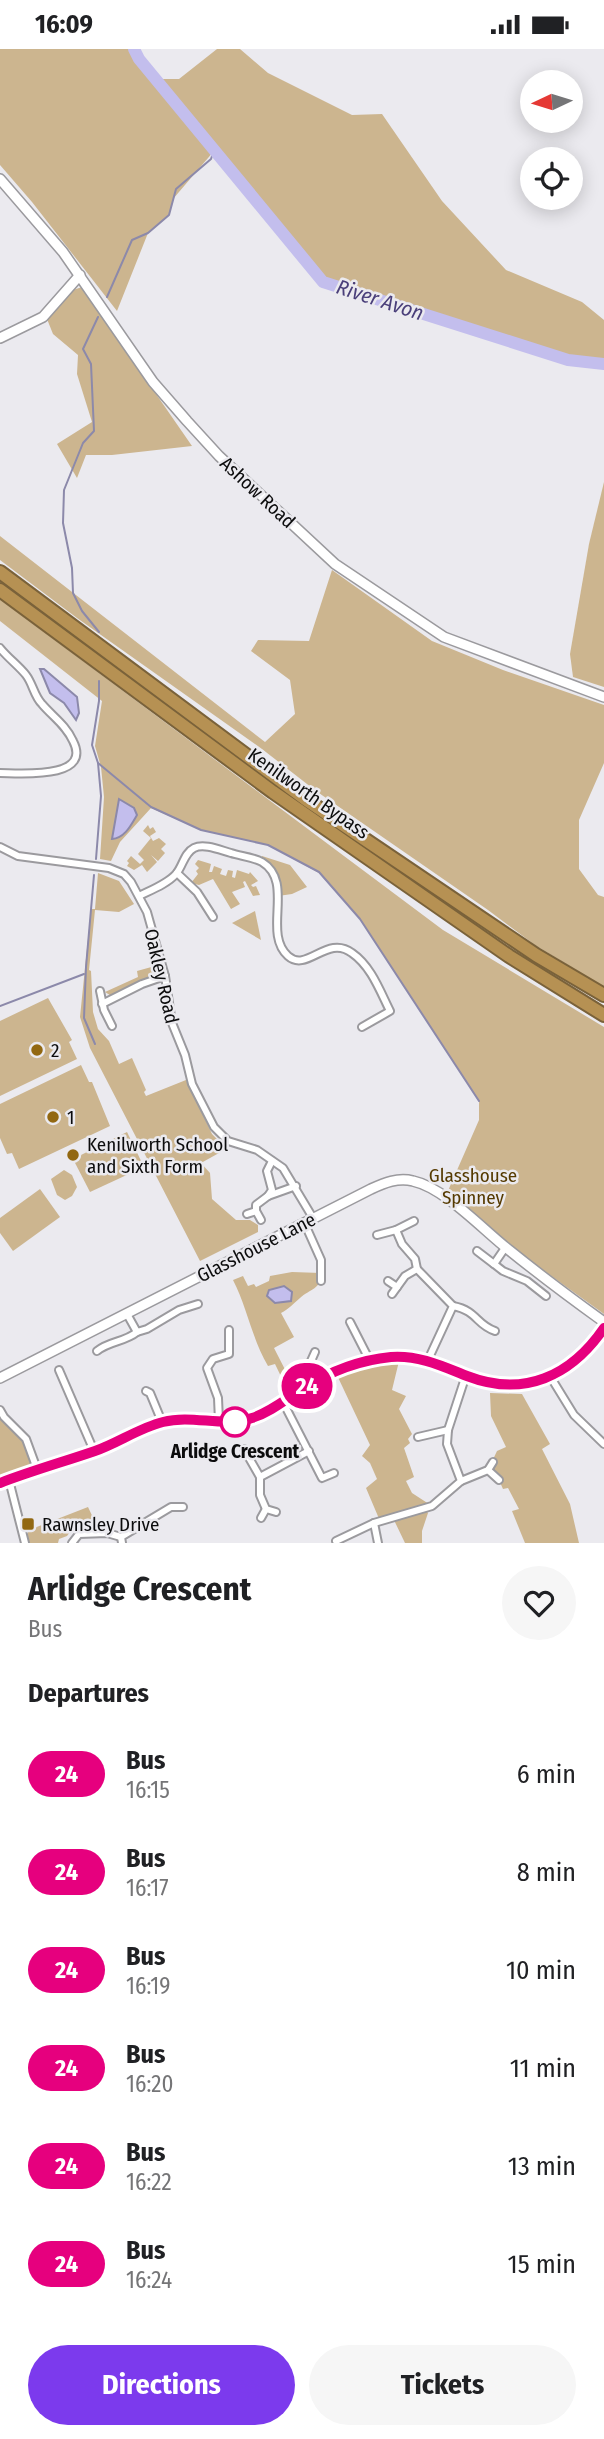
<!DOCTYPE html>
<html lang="en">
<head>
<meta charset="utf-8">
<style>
  :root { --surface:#fff; --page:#f6f6f6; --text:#202124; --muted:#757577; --accent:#7c3aed }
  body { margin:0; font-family:"Fira Sans Condensed",sans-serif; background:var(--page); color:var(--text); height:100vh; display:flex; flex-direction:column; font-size:26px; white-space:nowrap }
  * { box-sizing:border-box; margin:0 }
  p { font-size:23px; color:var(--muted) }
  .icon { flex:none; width:38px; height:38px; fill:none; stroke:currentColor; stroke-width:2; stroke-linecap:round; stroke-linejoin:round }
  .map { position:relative; height:1494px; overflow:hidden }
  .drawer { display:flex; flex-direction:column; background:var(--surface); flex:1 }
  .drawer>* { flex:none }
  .badge { padding:0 14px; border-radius:23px; font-size:24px; line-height:46px }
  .needle { width:46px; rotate:266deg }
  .controls { position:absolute; left:520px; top:21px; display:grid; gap:14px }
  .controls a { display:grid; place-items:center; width:63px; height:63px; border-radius:50%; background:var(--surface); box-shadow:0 4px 18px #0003; font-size:35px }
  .map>.badge { position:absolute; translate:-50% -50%; box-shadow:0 0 0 4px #fff }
  h2 { padding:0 28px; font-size:26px; line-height:63px }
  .round { display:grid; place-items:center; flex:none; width:74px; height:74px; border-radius:37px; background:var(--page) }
  .summary { display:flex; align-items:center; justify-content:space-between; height:119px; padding:0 28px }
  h1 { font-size:33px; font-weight:700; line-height:52px }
  .button { display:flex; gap:14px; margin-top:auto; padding:14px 28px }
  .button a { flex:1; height:80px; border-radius:42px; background:var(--accent); color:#fff; font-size:28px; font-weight:700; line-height:80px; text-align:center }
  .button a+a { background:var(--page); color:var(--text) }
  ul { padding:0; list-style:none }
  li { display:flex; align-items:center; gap:21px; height:98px; padding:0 28px }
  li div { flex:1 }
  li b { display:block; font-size:26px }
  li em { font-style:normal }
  li .badge { min-width:77px; font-weight:700; text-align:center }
  .status { display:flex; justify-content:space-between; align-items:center; height:49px; padding:0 35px; background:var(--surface); direction:ltr }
  .status svg { height:19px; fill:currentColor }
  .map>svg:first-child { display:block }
  .green { fill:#ccb58f }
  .water { fill:#c3beed; stroke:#8c89aa; stroke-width:2 }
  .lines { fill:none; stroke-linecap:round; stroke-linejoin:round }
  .stream { stroke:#8c89aa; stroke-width:2 }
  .river { stroke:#c3beed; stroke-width:12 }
  .street-casing { stroke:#9b9a9e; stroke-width:10 }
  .secondary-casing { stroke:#9b9a9e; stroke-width:12 }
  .highway-casing { stroke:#7a623a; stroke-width:16 }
  .street { stroke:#fff; stroke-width:6 }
  .secondary { stroke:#fff; stroke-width:9 }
  .highway { stroke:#b69153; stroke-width:12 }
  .line-casing { stroke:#fff; stroke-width:16 }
  .line { stroke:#e6007e; stroke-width:10 }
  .poi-dot { fill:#926812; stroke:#ebeaef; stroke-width:2.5 }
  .stop-dot { fill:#fff; stroke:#e6007e; stroke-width:3.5 }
  .labels { text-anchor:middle; stroke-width:5; stroke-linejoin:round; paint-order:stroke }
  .street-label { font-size:19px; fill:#0c0c0d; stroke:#ebeaef }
  .poi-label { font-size:19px; fill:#0c0c0d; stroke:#ebeaef; text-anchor:start }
  .park-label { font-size:19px; fill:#553a00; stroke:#ebeaef }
  .stop-label { font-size:19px; font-weight:bold; fill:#0c0c0d; stroke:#ebeaef }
  .water-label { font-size:21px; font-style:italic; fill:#4a3f7a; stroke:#ebeaef }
</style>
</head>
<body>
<div class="status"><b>16:09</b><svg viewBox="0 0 49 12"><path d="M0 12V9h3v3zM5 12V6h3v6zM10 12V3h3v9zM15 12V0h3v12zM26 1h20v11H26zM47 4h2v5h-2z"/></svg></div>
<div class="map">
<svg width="604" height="1494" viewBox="0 0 604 1494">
  <rect width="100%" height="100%" fill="#ebeaef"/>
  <g class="green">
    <polygon points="0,0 134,0 139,10 162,30 179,30 217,0 240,0 268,24 352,66 382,65 442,152 506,221 582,253 604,271 604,315 568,311 323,233 214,102 173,150 169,166 148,184 117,262 32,153 0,116"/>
    <polygon points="82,238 192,397 112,406 86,406 77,429 57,395 92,373 77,325 78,306 53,285 47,270 70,242"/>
    <polygon points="604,433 604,638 573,628 570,605 589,495"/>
    <polygon points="0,487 265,693 295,665 290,631 251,602 258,591 309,592 332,521 432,592 503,621 604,656 604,714 579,771 579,820 598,846 604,848 604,938 535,896 488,861 316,742 262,700 77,569 0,511"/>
    <polygon points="0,550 443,881 604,978 604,1265 529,1211 447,1144 479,1071 479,1052 360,870 319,824 268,796 201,781 151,759 120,793 111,812 100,810 104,748 101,718 95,697 102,652 0,572"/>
    <polygon points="148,776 150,780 153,778 156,783 150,787 153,792 159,789 166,795 161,800 165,804 158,812 151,806 157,813 147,823 142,816 134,821 127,817 129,814 127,812 131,807 140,815 144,811 138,805 151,789 143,782"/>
    <polygon points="262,807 290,816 307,838 292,845 278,847 274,829 261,812"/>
    <polygon points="198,811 211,815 209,823 212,823 214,817 222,820 220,825 226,827 228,821 233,822 232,828 235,829 237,821 249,825 250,823 258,832 251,836 253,838 256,837 260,846 253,847 245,832 243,833 245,838 232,843 240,855 231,860 213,830 199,836 191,834 198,825 196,822 199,819 195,815"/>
    <polygon points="98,824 119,832 134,855 119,863 95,861 89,921 91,922 93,963 98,980 109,992 119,1015 132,1009 146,1041 144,1043 146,1047 186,1031 212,1085 224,1097 219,1104 201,1114 210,1124 212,1150 236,1171 250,1171 258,1176 258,1183 200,1212 90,999 80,968 91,860 95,860"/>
    <polygon points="255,862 261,891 232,874"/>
    <polygon points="155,917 158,927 133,935 113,948 105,943 138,928 137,922"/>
    <polygon points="48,949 72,991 69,993 77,1010 0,1047 0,972"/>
    <polygon points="81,1016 89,1033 92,1033 110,1077 19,1120 12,1104 7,1105 0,1089 0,1055"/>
    <polygon points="127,1083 144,1118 90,1143 73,1110"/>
    <polygon points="64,1121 72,1126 77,1138 72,1147 65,1151 57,1146 51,1130"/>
    <polygon points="40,1140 60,1168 13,1202 0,1184 0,1169"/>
    <path d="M292 1223 321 1224C322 1240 310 1240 300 1249 293 1255 289 1260 281 1264L294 1288 274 1299 297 1344 291 1348 275 1315 268 1317C252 1290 247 1258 233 1231L243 1227 248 1237 254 1235 256 1238 269 1232 270 1227Z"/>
    <polygon points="400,1308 392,1341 406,1347 399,1360 412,1385 408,1390 410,1394 404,1399 414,1428 406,1432 412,1444 432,1457 425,1460 428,1464 422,1482 422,1494 405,1494 393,1469 380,1472 366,1439 377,1430 370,1414 362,1407 370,1396 335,1322"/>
    <polygon points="490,1344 522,1345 550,1395 542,1400 570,1455 579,1494 525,1494 512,1462 519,1460 508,1439 503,1440 499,1431 488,1421 497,1402 506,1398 491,1367"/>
    <polygon points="0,1361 26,1390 37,1420 0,1434"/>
    <polygon points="88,1458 96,1475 92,1479 73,1479 67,1487 59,1490 58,1494 28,1494 26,1488 29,1481"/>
  </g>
  <g class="water">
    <polygon points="40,620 44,620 77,648 79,664 76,671 64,654 50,644"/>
    <path d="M119 750 134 759 137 766C131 776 125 789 112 790Z"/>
    <polygon points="284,1237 292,1243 291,1252 275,1254 267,1247 269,1241"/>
  </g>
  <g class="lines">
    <g class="stream">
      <polyline points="107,248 132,191 148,184 169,166 176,140 211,110 214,101"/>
      <polyline points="98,268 83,300 91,315 94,382 83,394 64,441 63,474 72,519 73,544 82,562 99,583"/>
      <polyline points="98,714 151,758 201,781 268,796 319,823 360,870 479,1052"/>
      <polyline points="96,810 101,747 98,714 92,696 99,652 99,632"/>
      <polyline points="94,826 86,918 84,969 95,995"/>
      <polyline points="0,957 84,925"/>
    </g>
    <polyline class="river" points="134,0 139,10 323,233 568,311 604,315"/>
    <g class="street-casing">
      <g id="street">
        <path d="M0 599C8 609 19 617 26 626 33 635 34 647 42 655 52 667 66 676 73 692 93 731 19 724 0 724"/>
        <polyline points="0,798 18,807 109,819 124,825 131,833 147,863 165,927 172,974 185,1006 192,1035 214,1078 228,1092 257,1101 283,1119 313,1169"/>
        <polyline points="177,824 197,843 213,868"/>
        <path d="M139 847C151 841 167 835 176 825 183 817 184 804 194 799 204 794 220 801 231 804 240 807 253 808 262 813 295 833 262 884 288 907 307 924 327 885 352 904 371 917 380 942 390 962L362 978"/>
        <polyline points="100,942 104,961 112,977"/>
        <polyline points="102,955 142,935 165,927"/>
        <polyline points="268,1147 296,1137"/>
        <polyline points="256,1162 261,1171"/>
        <polyline points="247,1165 256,1162 256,1156 268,1147 272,1141 267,1122 272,1112"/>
        <polyline points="414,1172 396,1181 402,1195 415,1210 417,1220 453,1257 428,1311"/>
        <polyline points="304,1173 321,1211 321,1232"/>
        <polyline points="377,1186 396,1181"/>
        <polyline points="505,1199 494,1215 503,1222 527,1232 546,1247"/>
        <polyline points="477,1202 494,1215"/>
        <polyline points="388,1232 397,1238"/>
        <polyline points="392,1245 405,1227 417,1220"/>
        <path d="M453 1257C478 1262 475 1275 495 1282"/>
        <polyline points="127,1265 137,1283 147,1280 179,1261 198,1255"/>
        <polyline points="350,1273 370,1312"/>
        <path d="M97 1302C109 1292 125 1293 137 1283"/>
        <polyline points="315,1303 311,1312 318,1330"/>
        <polyline points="59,1321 94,1402"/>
        <polyline points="550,1327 574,1366 604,1395"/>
        <polyline points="146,1342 150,1344 162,1373"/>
        <polyline points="283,1353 322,1429 334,1424"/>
        <polyline points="0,1361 4,1368 26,1390 37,1420"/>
        <polyline points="219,1372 218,1349 207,1319 213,1310 229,1305 229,1281"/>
        <polyline points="418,1388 448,1381"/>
        <polyline points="244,1400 260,1428"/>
        <polyline points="488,1421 499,1431"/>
        <polyline points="9,1431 25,1494"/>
        <polyline points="461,1432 488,1421 493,1413"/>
        <path d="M0 1434C31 1421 63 1413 95 1402 118 1393 139 1379 163 1373 193 1365 223 1379 252 1369 271 1363 286 1350 302 1340 329 1323 360 1311 391 1308 419 1306 442 1317 467 1327 524 1349 571 1327 604 1279"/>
        <polyline points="276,1463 266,1460 260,1446 260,1428 309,1402"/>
        <polyline points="261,1469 266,1460"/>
        <polyline points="374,1474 378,1494"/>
        <polyline points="336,1492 374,1474 432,1457 461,1432 447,1395 448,1381 466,1326"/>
        <polyline points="72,1494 79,1485 107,1484 121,1488"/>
        <polyline points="122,1494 121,1488 171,1458 183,1458"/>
      </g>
    </g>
    <g class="secondary-casing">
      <g id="secondary">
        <polyline points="0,130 63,203 153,333 187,372 219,407 335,515 444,588 604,648"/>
        <polyline points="0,289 43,268 80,226"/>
        <path d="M0 1329 371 1140C384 1134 398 1128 413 1132 445 1139 483 1181 509 1201 540 1226 572 1250 604 1273"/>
      </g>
    </g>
    <g class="highway-casing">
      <g id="highway">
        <polyline points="0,523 305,750 536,906 604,946"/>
        <polyline points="0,541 273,743 509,907 604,966"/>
      </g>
    </g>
    <use href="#street" class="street"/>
    <use href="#secondary" class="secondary"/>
    <use href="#highway" class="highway"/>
  </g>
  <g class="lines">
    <g class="line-casing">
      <path id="line" d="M0 1434C31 1422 63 1413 95 1402 118 1394 139 1379 163 1373 193 1365 223 1379 252 1369 271 1363 286 1350 302 1340 329 1323 359 1311 391 1308 419 1306 442 1317 467 1327 524 1349 571 1327 604 1279"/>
    </g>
    <use href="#line" class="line"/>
  </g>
  <g class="poi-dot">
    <circle cx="37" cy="1001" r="7"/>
    <circle cx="53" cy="1068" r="7"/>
    <circle cx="73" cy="1106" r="7"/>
    <rect x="21" y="1468" width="14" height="14" rx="3.5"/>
  </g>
  <circle class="stop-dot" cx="235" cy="1373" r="14"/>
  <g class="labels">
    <g class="street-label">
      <text transform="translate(258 443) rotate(43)" y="7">Ashow Road</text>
      <text transform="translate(309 744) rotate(35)" y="7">Kenilworth Bypass</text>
      <text transform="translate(162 927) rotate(77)" y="7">Oakley Road</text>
      <text transform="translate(256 1198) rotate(-27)" y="7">Glasshouse Lane</text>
    </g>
    <g class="poi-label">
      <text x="51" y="1008">2</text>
      <text x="67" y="1075">1</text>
      <text x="87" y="1102">Kenilworth School<tspan x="87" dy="22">and Sixth Form</tspan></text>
      <text x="42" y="1482">Rawnsley Drive</text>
    </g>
    <g class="park-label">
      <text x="473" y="1133">Glasshouse<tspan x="473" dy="22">Spinney</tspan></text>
    </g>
    <g class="stop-label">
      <text x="235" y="1409">Arlidge Crescent</text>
    </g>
    <g class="water-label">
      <text transform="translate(380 251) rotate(18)" y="7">River Avon</text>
    </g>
  </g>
</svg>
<div class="controls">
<a><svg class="needle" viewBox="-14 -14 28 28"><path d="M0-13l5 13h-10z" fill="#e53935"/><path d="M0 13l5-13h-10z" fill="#757577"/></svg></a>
<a><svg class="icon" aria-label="locate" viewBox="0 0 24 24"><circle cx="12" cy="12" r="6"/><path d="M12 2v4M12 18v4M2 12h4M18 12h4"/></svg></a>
</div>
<b class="badge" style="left:307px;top:1337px;background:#e6007e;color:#fff">24</b>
</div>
<section class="drawer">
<div class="summary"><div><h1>Arlidge Crescent</h1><p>Bus</p></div><a class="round"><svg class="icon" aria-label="heart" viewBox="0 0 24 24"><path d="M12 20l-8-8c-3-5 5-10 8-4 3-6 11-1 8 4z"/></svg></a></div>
<h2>Departures</h2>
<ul>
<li><span class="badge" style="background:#e6007e;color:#fff">24</span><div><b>Bus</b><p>16:15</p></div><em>6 min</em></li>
<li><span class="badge" style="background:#e6007e;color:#fff">24</span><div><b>Bus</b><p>16:17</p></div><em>8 min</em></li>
<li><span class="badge" style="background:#e6007e;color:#fff">24</span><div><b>Bus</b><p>16:19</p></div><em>10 min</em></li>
<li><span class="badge" style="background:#e6007e;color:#fff">24</span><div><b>Bus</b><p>16:20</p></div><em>11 min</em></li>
<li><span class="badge" style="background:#e6007e;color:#fff">24</span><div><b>Bus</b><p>16:22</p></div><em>13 min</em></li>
<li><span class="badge" style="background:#e6007e;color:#fff">24</span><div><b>Bus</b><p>16:24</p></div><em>15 min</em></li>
</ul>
<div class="button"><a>Directions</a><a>Tickets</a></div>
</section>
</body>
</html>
